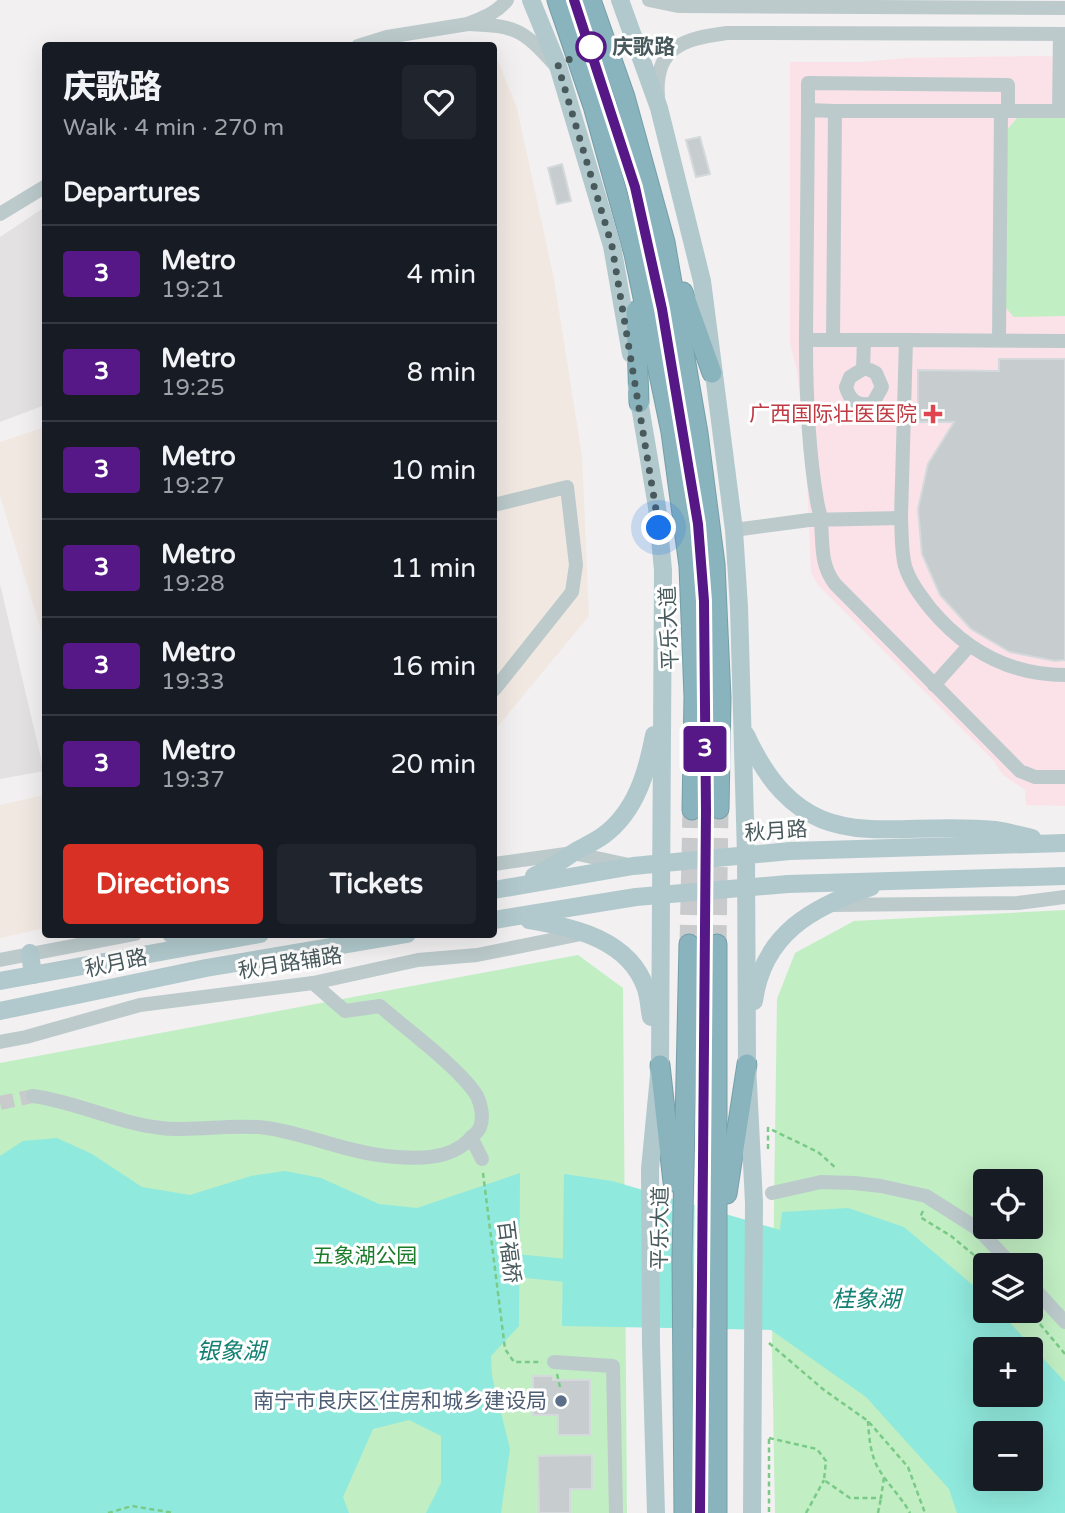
<!DOCTYPE html>
<html lang="en">
<head>
<meta charset="utf-8">
<style>
  :root { --surface:#171b24; --page:#20242c; --text:#f1f3f6; --muted:#9ea1a6; --line:#363941; --accent:#d93025 }
  body { margin:0; font-family:"Varela Round","Noto Sans SC",sans-serif; background:var(--page); color:var(--text); height:100vh; display:flex; flex-direction:column; font-size:26px; white-space:nowrap }
  * { box-sizing:border-box; margin:0 }
  p { font-size:23px; color:var(--muted) }
  .icon { flex:none; width:38px; height:38px; fill:none; stroke:currentColor; stroke-width:2; stroke-linecap:round; stroke-linejoin:round }
  .map { position:relative; flex:1; overflow:hidden }
  .drawer { position:absolute; left:42px; top:42px; width:455px; height:896px; display:flex; flex-direction:column; background:var(--surface); border-radius:7px; box-shadow:0 7px 28px #0002 }
  .drawer>* { flex:none }
  .badge { padding:0 14px; border-radius:5px; font-size:24px; line-height:46px }
  .tools { position:absolute; left:973px; top:1169px; display:grid; gap:14px }
  .tools a { display:grid; place-items:center; width:70px; height:70px; border-radius:7px; background:var(--surface); box-shadow:0 7px 28px #0002; font-size:35px }
  .you { position:absolute; width:35px; height:35px; margin:-18px; border:5px solid #fff; border-radius:50%; background:#1a73e8; box-shadow:0 0 0 10px #1a73e833 }
  .map>.badge { position:absolute; translate:-50% -50%; box-shadow:0 0 0 4px #fff }
  h2 { padding:0 21px; font-size:26px; line-height:63px }
  .round { display:grid; place-items:center; flex:none; width:74px; height:74px; border-radius:7px; background:var(--page) }
  .headline { display:flex; align-items:center; justify-content:space-between; height:119px; padding:0 21px }
  h1 { font-size:33px; font-weight:800; line-height:52px }
  .button { display:flex; gap:14px; margin-top:auto; padding:14px 21px }
  .button a { flex:1; height:80px; border-radius:7px; background:var(--accent); color:#fff; font-size:28px; font-weight:800; line-height:80px; text-align:center }
  .button a+a { background:var(--page); color:var(--text) }
  ul { padding:0; list-style:none }
  li { display:flex; align-items:center; gap:21px; height:98px; padding:0 21px; border-top:2px solid var(--line) }
  li div { flex:1 }
  li b { display:block; font-size:26px }
  li em { font-style:normal }
  li .badge { min-width:77px; font-weight:700; text-align:center }
  .map>svg:first-child { display:block }
  .commercial { fill:#f1e8e2 }
  .education { fill:#e3e1e2 }
  .medical { fill:#fae2e8 }
  .green { fill:#c1eec3; fill-rule:evenodd }
  .water { fill:#90e9dd; fill-rule:evenodd }
  .lines { fill:none; stroke-linecap:round; stroke-linejoin:round }
  .river { stroke:#90e9dd; stroke-width:23 }
  .building { fill:#c7cdcf; stroke:#d4d9db; stroke-width:2 }
  .minor-tunnel { stroke:#c8cacc; stroke-width:14; stroke-dasharray:14 7; stroke-linecap:butt }
  .highway-tunnel { stroke:#c8cacc; stroke-width:19; stroke-dasharray:19 10; stroke-linecap:butt }
  .highway-casing { stroke:#759fa8; stroke-width:21 }
  .path { stroke:#7aca87; stroke-width:2.5; stroke-dasharray:5 3.5; stroke-linecap:butt }
  .minor { stroke:#bccacc; stroke-width:14 }
  .major { stroke:#b1c9cd; stroke-width:18 }
  .highway { stroke:#8ab4bd; stroke-width:19 }
  .line-casing { stroke:#fff; stroke-width:16 }
  .line { stroke:#571887; stroke-width:10 }
  .walk { stroke:#495a5d; stroke-width:7; stroke-dasharray:0 12.6 }
  .stop-dot { fill:#fff; stroke:#571887; stroke-width:3.5 }
  .health-dot { fill:#e0444e; stroke:#fff; stroke-width:2.5 }
  .service-dot { fill:#5c6f8a; stroke:#fff; stroke-width:2.5 }
  .labels { text-anchor:middle; stroke-width:6; stroke-linejoin:round; paint-order:stroke }
  .stop-label { font-size:21px; font-weight:bold; fill:#495a5d; stroke:#fff; text-anchor:start }
  .health-label { font-size:21px; fill:#be3a42; stroke:#fff; text-anchor:end }
  .street-label { font-size:21px; fill:#495a5d; stroke:#fff }
  .park-label { font-size:21px; fill:#1b7c2a; stroke:#fff }
  .service-label { font-size:21px; fill:#4e5e75; stroke:#fff; text-anchor:end }
  .water-label { font-size:23px; font-style:italic; fill:#128172; stroke:#fff }
</style>
</head>
<body>
<div class="map">
<svg width="1065" height="1513" viewBox="0 0 1065 1513">
  <rect width="100%" height="100%" fill="#f2f0f1"/>
  <g class="commercial">
    <polygon points="494,57 499,63 517,108 554,279 582,456 589,616 494,731"/>
    <polygon points="45,427 46,427 45,643 0,496 0,442"/>
    <polygon points="45,795 45,928 0,938 0,805"/>
  </g>
  <g class="education">
    <polygon points="45,207 45,405 0,422 0,237"/>
    <polygon points="0,584 44,771 0,779"/>
  </g>
  <polygon class="medical" points="1038,56 1065,57 1065,806 1026,805 1025,790 1003,775 994,761 818,585 811,572 806,457 797,371 790,344 790,62 863,62 905,58"/>
  <g class="green">
    <polygon points="1017,118 1065,118 1065,316 1014,317 1004,306 1006,131"/>
    <path d="M1065 910V1513H775L772 1348 777 999 795 953 854 921ZM985 1181H1031V1227H985ZM985 1265H1031V1311H985ZM985 1349H1031V1395H985ZM985 1433H1031V1479H985Z"/>
    <polygon points="578,955 623,988 627,1513 0,1513 0,1063"/>
  </g>
  <g class="water">
    <polygon points="57,1138 92,1154 142,1187 190,1195 251,1176 285,1171 321,1178 379,1204 417,1208 520,1173 519,1326 491,1356 492,1376 510,1449 501,1513 426,1513 441,1483 441,1436 409,1420 373,1429 343,1497 349,1513 0,1513 0,1156 23,1141"/>
    <path d="M564 1174 612 1181 780 1230 782 1212 848 1208 904 1227 981 1292 985 1296V1311H999L1065 1382V1513H957L949 1489 866 1397 771 1330 562 1326ZM985 1349H1031V1395H985ZM985 1433H1031V1479H985Z"/>
  </g>
  <g class="lines">
    <polyline class="river" points="490,1263 592,1273"/>
  </g>
  <g class="building">
    <polygon points="700,137 710,174 696,177 686,140"/>
    <polygon points="562,164 571,201 557,204 548,168"/>
    <polygon points="999,359 1065,359 1065,660 1055,661 1010,652 971,629 940,595 922,554 918,509 928,464 954,422 918,422 918,370 999,371"/>
    <polygon points="533,1376 553,1376 553,1380 590,1380 590,1435 558,1435 558,1415 533,1415"/>
    <polygon points="592,1455 592,1489 570,1489 570,1513 539,1513 538,1456"/>
  </g>
  <g class="lines">
    <polyline class="minor-tunnel" points="0,1103 33,1096"/>
    <g class="highway-tunnel">
      <polyline points="689,944 692,810"/>
      <polyline points="717,944 719,809"/>
    </g>
    <g class="highway-casing">
      <g id="highway">
        <polyline points="557,0 593,106 634,254 671,432 689,566 694,697 692,810"/>
        <polyline points="591,0 625,97 665,242 698,433 715,564 721,698 719,809"/>
        <polyline points="683,292 712,373"/>
        <polyline points="636,311 639,403"/>
        <polyline points="660,1065 673,1182"/>
        <polyline points="727,1194 747,1064"/>
        <polyline points="684,1513 682,1257 689,944"/>
        <polyline points="717,1513 717,944"/>
      </g>
    </g>
    <g class="path">
      <polyline points="768,1149 768,1128 818,1152 837,1169"/>
      <polyline points="483,1173 505,1349 514,1362 542,1362"/>
      <polyline points="923,1211 920,1217 951,1236 986,1265"/>
      <polyline points="1029,1311 1065,1354"/>
      <polyline points="769,1343 824,1390 868,1421 908,1467 925,1513"/>
      <polyline points="557,1374 560,1387"/>
      <path d="M868 1421C869 1436 870 1452 877 1466 886 1483 901 1496 910 1513"/>
      <polyline points="769,1438 817,1449 826,1461 824,1480 850,1498 881,1498 884,1477"/>
      <polyline points="769,1439 769,1513"/>
      <polyline points="108,1513 132,1506 174,1513"/>
      <polyline points="806,1513 824,1480"/>
      <polyline points="878,1513 881,1498"/>
    </g>
    <g class="minor">
      <path d="M507 0C497 13 482 18 468 24 517 26 522 29 555 65"/>
      <polyline points="649,0 678,6 1065,8"/>
      <polyline points="358,46 387,37 468,24"/>
      <path d="M658 96C654 47 685 38 727 33L1065 34"/>
      <polyline points="808,110 808,83 1008,85 1008,111"/>
      <polyline points="1059,111 1060,34"/>
      <polyline points="0,214 46,186"/>
      <polyline points="806,340 808,110 835,111"/>
      <path d="M833 340H806C806 393 808 448 817 501 818 508 821 515 821 522 823 545 820 564 835 584L1020 771 1035 777H1065"/>
      <path d="M864 340 863 369 850 377 846 387C850 401 858 407 873 403L882 387 876 373 870 370"/>
      <polyline points="906,340 833,340 835,111 1065,111"/>
      <polyline points="999,340 1001,111"/>
      <polyline points="494,505 567,487 576,565 572,592 494,690"/>
      <polyline points="901,518 906,340 1065,341"/>
      <path d="M734 530 809 520 901 518C902 534 901 551 905 566 910 582 920 595 930 608 965 650 1010 675 1065 675"/>
      <polyline points="934,685 969,646"/>
      <polyline points="494,864 573,853 629,865"/>
      <polyline points="832,905 1018,903 1065,897"/>
      <polyline points="0,960 135,934"/>
      <polyline points="0,1042 26,1037 140,1005 313,983 418,960 477,955 586,933"/>
      <path d="M33 1096C77 1102 117 1123 161 1128 196 1132 232 1123 267 1128 308 1134 345 1152 386 1156 414 1159 449 1161 470 1139 473 1136 479 1131 480 1127 484 1118 481 1104 477 1096 461 1069 406 1029 380 1006L345 1011 313 983"/>
      <polyline points="471,1137 482,1159"/>
      <polyline points="772,1193 821,1182 854,1183 881,1186 926,1196 978,1229 1012,1265"/>
      <polyline points="1031,1285 1065,1322"/>
      <polyline points="554,1362 613,1366 616,1513"/>
    </g>
    <g class="major">
      <polyline points="531,0 558,66 612,246 631,354"/>
      <polyline points="620,0 659,108 702,281 734,530 739,607 746,855 747,1064 754,1203 752,1513"/>
      <polyline points="637,388 657,507 663,570 660,1065 650,1169 651,1345 656,1513"/>
      <path d="M746 735C806 865 883 819 995 830 1007 832 1020 835 1032 838"/>
      <path d="M534 876C550 869 562 860 576 851 585 846 596 841 604 835 636 811 647 772 654 735"/>
      <polyline points="494,890 633,866 790,851 1065,843"/>
      <polyline points="494,920 636,897 788,884 1065,876"/>
      <path d="M529 920C574 927 630 940 646 989 649 998 649 1008 651 1017"/>
      <polyline points="171,934 209,937"/>
      <polyline points="30,953 33,975"/>
      <polyline points="0,981 260,934"/>
      <path d="M754 1001C763 934 812 907 871 887"/>
      <polyline points="0,1011 206,968 407,934"/>
    </g>
    <use href="#highway" class="highway"/>
  </g>
  <g class="lines">
    <g class="line-casing">
      <polyline id="line" points="574,0 635,187 662,309 698,524 704,601 706,810 700,1513"/>
    </g>
    <use href="#line" class="line"/>
    <polyline class="walk" points="591,47 558,66 612,246 659,528"/>
  </g>
  <circle class="stop-dot" cx="591" cy="47" r="14"/>
  <path class="health-dot" d="M929.5 403.5h7v7h7v7h-7v7h-7v-7h-7v-7h7z"/>
  <circle class="service-dot" cx="561" cy="1401" r="7"/>
  <g class="labels">
    <g class="stop-label">
      <text x="612" y="54">庆歌路</text>
    </g>
    <g class="health-label">
      <text x="917" y="421">广西国际壮医医院</text>
    </g>
    <g class="street-label">
      <text transform="translate(669 628) rotate(-92)" y="7">平乐大道</text>
      <text transform="translate(776 831) rotate(-4)" y="7">秋月路</text>
      <text transform="translate(116 963) rotate(-12)" y="7">秋月路</text>
      <text transform="translate(290 963) rotate(-9)" y="7">秋月路辅路</text>
      <text transform="translate(660 1228) rotate(-89)" y="7">平乐大道</text>
      <text transform="translate(509 1252) rotate(83)" y="7">百福桥</text>
    </g>
    <g class="park-label">
      <text x="365" y="1263">五象湖公园</text>
    </g>
    <g class="service-label">
      <text x="547" y="1408">南宁市良庆区住房和城乡建设局</text>
    </g>
    <g class="water-label">
      <text x="866" y="1307">桂象湖</text>
      <text x="231" y="1359">银象湖</text>
    </g>
  </g>
</svg>
<div class="tools">
<a><svg class="icon" aria-label="locate" viewBox="0 0 24 24"><circle cx="12" cy="12" r="6"/><path d="M12 2v4M12 18v4M2 12h4M18 12h4"/></svg></a>
<a><svg class="icon" aria-label="layers" viewBox="0 0 24 24"><path d="M12 4l9 5-9 5-9-5zM3 14l9 5 9-5"/></svg></a>
<a>+</a>
<a>−</a>
</div>
<div class="you" style="left:659px;top:528px"></div>
<b class="badge" style="left:705px;top:749px;background:#571887;color:#fff">3</b>
<section class="drawer">
<div class="headline"><div><h1>庆歌路</h1><p>Walk · 4 min · 270 m</p></div><a class="round"><svg class="icon" aria-label="heart" viewBox="0 0 24 24"><path d="M12 20l-8-8c-3-5 5-10 8-4 3-6 11-1 8 4z"/></svg></a></div>
<h2>Departures</h2>
<ul>
<li><span class="badge" style="background:#571887;color:#fff">3</span><div><b>Metro</b><p>19:21</p></div><em>4 min</em></li>
<li><span class="badge" style="background:#571887;color:#fff">3</span><div><b>Metro</b><p>19:25</p></div><em>8 min</em></li>
<li><span class="badge" style="background:#571887;color:#fff">3</span><div><b>Metro</b><p>19:27</p></div><em>10 min</em></li>
<li><span class="badge" style="background:#571887;color:#fff">3</span><div><b>Metro</b><p>19:28</p></div><em>11 min</em></li>
<li><span class="badge" style="background:#571887;color:#fff">3</span><div><b>Metro</b><p>19:33</p></div><em>16 min</em></li>
<li><span class="badge" style="background:#571887;color:#fff">3</span><div><b>Metro</b><p>19:37</p></div><em>20 min</em></li>
</ul>
<div class="button"><a>Directions</a><a>Tickets</a></div>
</section>
</div>
</body>
</html>
